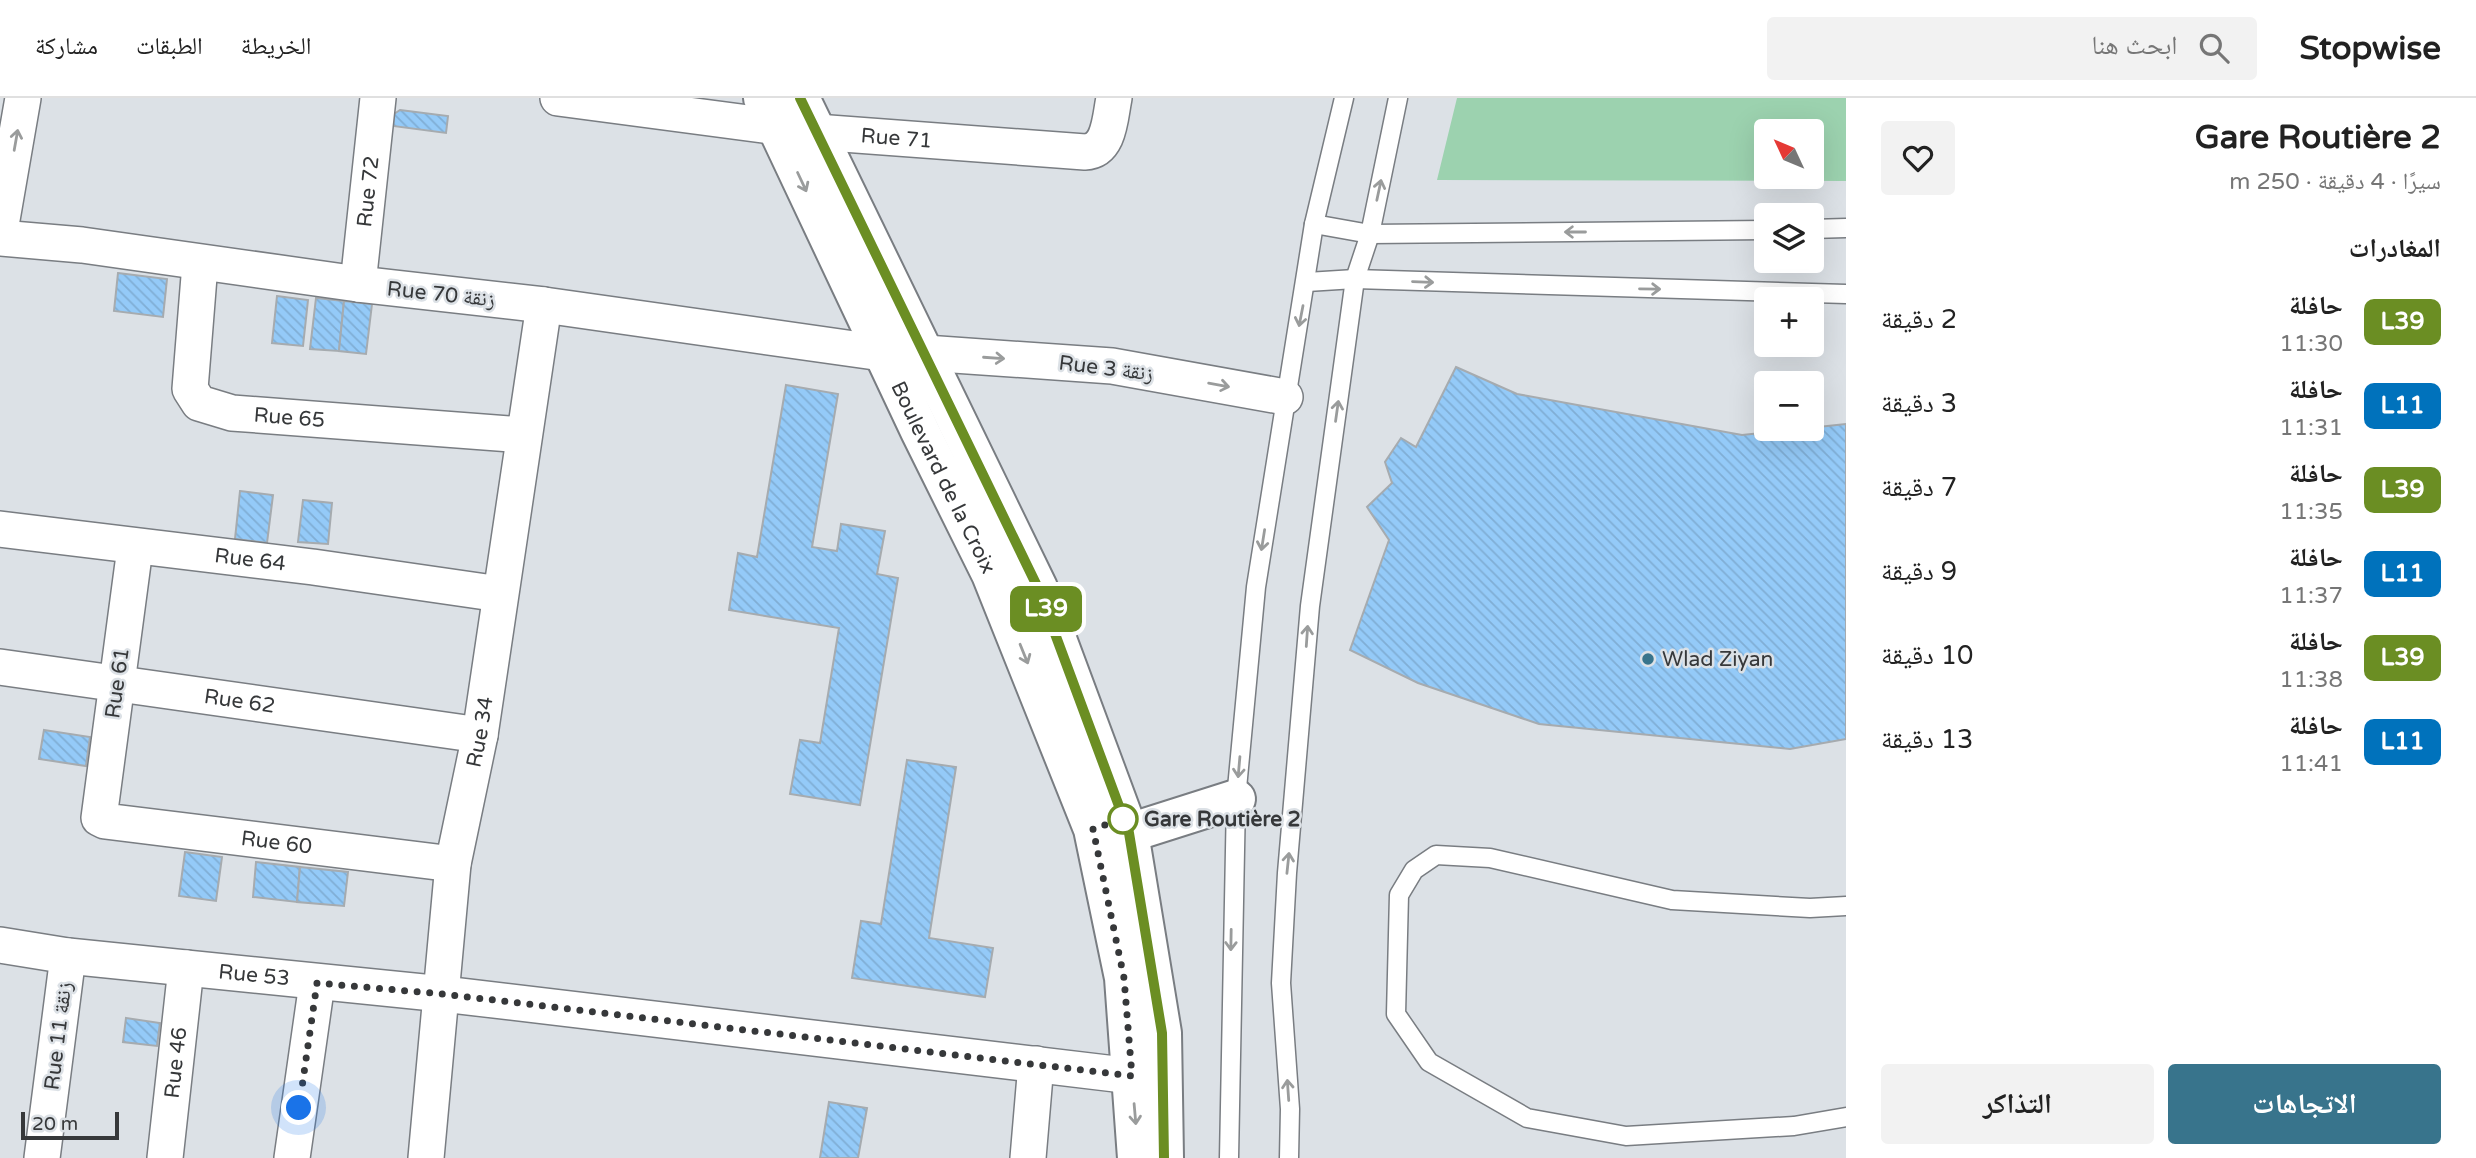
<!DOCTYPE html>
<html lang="ar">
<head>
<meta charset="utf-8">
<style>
  :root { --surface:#fff; --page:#f2f2f2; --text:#222; --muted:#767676; --line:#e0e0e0; --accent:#38748c }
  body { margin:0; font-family:"Varela Round","Noto Naskh Arabic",sans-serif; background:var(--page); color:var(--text); direction:rtl; height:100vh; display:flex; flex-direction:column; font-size:26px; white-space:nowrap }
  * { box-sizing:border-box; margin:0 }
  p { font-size:23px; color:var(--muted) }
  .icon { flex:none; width:38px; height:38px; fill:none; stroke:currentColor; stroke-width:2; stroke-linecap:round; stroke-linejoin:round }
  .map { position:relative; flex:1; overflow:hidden; direction:ltr }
  .details { display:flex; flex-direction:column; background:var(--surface); width:630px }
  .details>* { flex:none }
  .badge { padding:0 14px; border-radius:10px; font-size:24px; line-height:46px }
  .needle { width:46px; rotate:314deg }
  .tools { position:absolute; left:1754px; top:21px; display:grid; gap:14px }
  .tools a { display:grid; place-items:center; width:70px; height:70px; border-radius:7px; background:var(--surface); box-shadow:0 7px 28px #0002; font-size:35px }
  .scale { position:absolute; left:21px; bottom:18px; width:98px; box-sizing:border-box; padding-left:7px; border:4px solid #36383a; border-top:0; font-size:19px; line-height:24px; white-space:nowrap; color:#36383a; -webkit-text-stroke:5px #dce1e6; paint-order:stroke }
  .you { position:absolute; width:35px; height:35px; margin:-18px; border:5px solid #fff; border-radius:50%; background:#1a73e8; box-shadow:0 0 0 10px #1a73e833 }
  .map>.badge { position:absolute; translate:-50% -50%; box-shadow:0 0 0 4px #fff }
  h2 { padding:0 35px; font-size:26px; line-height:63px }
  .round { display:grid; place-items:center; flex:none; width:74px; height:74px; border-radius:7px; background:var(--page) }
  .summary { display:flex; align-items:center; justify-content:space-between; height:119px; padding:0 35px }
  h1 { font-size:33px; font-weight:800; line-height:52px }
  .button { display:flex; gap:14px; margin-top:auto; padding:14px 35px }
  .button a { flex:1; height:80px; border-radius:7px; background:var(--accent); color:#fff; font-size:28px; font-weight:800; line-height:80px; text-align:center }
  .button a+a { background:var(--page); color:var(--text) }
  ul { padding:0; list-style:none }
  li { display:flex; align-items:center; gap:21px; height:84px; padding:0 35px }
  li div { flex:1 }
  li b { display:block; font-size:26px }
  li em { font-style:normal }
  li .badge { min-width:77px; font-weight:700; text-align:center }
  header { display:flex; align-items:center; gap:42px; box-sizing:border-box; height:98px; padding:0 35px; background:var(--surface); border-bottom:2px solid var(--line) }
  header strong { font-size:33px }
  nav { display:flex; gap:38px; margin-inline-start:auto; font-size:24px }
  .search { width:490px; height:63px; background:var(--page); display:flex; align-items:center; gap:18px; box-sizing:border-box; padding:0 24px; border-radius:7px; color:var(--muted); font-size:26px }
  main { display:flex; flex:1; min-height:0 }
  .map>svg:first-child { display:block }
  .green { fill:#9cd2af; fill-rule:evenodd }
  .building { fill:url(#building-back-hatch); stroke:#a6abaf; stroke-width:2 }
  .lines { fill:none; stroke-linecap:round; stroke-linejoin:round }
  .service-casing { stroke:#797d82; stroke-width:21 }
  .minor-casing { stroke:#797d82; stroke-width:38 }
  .tertiary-casing { stroke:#797d82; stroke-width:42 }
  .service { stroke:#fff; stroke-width:18 }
  .minor { stroke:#fff; stroke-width:35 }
  .tertiary { stroke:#fff; stroke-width:38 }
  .oneway { stroke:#9a9c9c }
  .line-casing { stroke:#fff; stroke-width:16 }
  .line { stroke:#6b8e23; stroke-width:10 }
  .walk { stroke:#36383a; stroke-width:7; stroke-dasharray:0 12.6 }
  .poi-dot { fill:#38748c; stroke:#dce1e6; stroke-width:2.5 }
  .stop-dot { fill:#fff; stroke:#6b8e23; stroke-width:3.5 }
  .labels { text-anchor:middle; stroke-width:5; stroke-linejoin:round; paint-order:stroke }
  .street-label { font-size:21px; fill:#36383a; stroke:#dce1e6 }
  .poi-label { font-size:21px; fill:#36383a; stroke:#dce1e6; text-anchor:start }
  .stop-label { font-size:21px; font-weight:bold; fill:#36383a; stroke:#dce1e6; text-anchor:start }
</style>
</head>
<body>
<header>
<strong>Stopwise</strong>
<div class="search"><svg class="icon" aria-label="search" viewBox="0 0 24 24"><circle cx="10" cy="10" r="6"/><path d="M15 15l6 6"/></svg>ابحث هنا</div>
<nav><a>الخريطة</a><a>الطبقات</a><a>مشاركة</a></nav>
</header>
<main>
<section class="details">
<div class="summary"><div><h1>Gare Routière 2</h1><p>سيرًا · 4 دقيقة · 250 m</p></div><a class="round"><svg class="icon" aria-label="heart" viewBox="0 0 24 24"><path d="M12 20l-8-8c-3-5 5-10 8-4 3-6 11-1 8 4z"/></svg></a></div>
<h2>المغادرات</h2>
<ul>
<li><span class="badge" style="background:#6b8e23;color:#fff">L39</span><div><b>حافلة</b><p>11:30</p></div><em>2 دقيقة</em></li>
<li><span class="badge" style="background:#0072bc;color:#fff">L11</span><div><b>حافلة</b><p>11:31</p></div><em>3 دقيقة</em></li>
<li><span class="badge" style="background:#6b8e23;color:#fff">L39</span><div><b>حافلة</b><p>11:35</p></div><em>7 دقيقة</em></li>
<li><span class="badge" style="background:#0072bc;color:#fff">L11</span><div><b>حافلة</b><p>11:37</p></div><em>9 دقيقة</em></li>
<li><span class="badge" style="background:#6b8e23;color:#fff">L39</span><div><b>حافلة</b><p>11:38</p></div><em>10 دقيقة</em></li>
<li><span class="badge" style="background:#0072bc;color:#fff">L11</span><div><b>حافلة</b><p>11:41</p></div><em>13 دقيقة</em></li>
</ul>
<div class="button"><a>الاتجاهات</a><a>التذاكر</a></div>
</section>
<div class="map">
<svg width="1846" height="1060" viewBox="0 0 1846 1060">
  <defs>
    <pattern id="building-back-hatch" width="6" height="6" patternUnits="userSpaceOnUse" patternTransform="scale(1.75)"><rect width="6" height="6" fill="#94caf8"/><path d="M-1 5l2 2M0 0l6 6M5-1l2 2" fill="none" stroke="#80aed5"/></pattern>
  </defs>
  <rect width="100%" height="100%" fill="#dce1e6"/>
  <path class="green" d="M1457 0H1846V83L1437 82ZM1766 33H1811V79H1766Z"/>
  <g class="building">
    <polygon points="400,12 448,18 446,35 393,28 394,16"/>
    <polygon points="118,175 167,181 163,219 114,213"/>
    <polygon points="277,198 308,202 303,248 272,245"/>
    <polygon points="316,200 344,203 339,253 310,251"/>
    <polygon points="344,203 372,206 366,256 339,253"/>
    <polygon points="1456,269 1517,296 1742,337 1846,326 1846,641 1790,651 1539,626 1418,585 1350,552 1389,442 1367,409 1392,385 1385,364 1401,340 1416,349"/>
    <polygon points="786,287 838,296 812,449 837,453 841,426 885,433 877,476 898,480 860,707 790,696 800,642 820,645 839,530 729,512 738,455 757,459"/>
    <polygon points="240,393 273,397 267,445 235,441"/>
    <polygon points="303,402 332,405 328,446 298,444"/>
    <polygon points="44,632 90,639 86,668 39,661"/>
    <polygon points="907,662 956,669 929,840 993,850 985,899 852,880 861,823 881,826"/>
    <polygon points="185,754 222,759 216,803 179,798"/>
    <polygon points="256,764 300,769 297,804 253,799"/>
    <polygon points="300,769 348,774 344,808 297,804"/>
    <polygon points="126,920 160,925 157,948 123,944"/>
    <polygon points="829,1004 867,1010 858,1060 820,1060"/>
  </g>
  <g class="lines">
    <g class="service-casing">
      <g id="service">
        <polyline points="1314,126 1370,136 1766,132"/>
        <polyline points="1811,131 1846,130"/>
        <polyline points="1307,184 1355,181 1846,196"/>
        <polyline points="1846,808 1810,810 1672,802 1490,760 1436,757 1414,772 1399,797 1396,916 1429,964 1527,1020 1626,1038 1794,1028 1846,1019"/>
        <polyline points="1229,1060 1236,701 1256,489 1314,126 1344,0"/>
        <polyline points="1289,1060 1290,1011 1281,885 1287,775 1310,508 1355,181 1370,136 1398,0"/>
      </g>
    </g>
    <g class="minor-casing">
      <g id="minor">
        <path id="s1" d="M558 0 816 34 1085 54C1110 53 1110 19 1114 0"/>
        <polyline points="0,133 23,0"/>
        <polyline points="0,140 82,147 358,186 544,207 882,255"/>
        <path id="s2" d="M200 166 190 291 199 305 232 315 524 337"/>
        <path id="s3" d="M358 186 378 0"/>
        <polyline points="925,255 1112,268 1285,299"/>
        <path id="s4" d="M0 431 313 469 500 496"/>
        <path id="s5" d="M135 450 99 720 105 723 453 766"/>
        <path id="s6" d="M0 569 480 637"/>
        <path id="s7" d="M0 847 68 858 443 896 1132 978"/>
        <polyline points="42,1060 68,858"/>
        <path id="s8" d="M165 1060 186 870"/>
        <polyline points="292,1060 317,885"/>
        <path id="s9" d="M426 1060 453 766 480 637 544 207"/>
        <polyline points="1028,1060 1036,966"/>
      </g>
    </g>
    <g class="tertiary-casing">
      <g id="tertiary">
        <path id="s10" d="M763 0 920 333 991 476 1093 731 1124 880 1137 1060"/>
        <polyline points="800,0 1038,490 1129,735 1162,935 1164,1060"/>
        <polyline points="1129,735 1236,701"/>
      </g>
    </g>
    <use href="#service" class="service"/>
    <use href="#minor" class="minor"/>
    <use href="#tertiary" class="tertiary"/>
  </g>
  <defs><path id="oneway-shaft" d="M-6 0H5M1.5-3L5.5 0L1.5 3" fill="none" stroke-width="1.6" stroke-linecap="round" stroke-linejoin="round" transform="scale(1.75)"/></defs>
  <g class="oneway">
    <use href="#oneway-shaft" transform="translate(16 42) rotate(-80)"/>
    <use href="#oneway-shaft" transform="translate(802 84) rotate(65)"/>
    <use href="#oneway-shaft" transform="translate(1379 92) rotate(-78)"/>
    <use href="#oneway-shaft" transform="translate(1575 134) rotate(180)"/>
    <use href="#oneway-shaft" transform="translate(1423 184) rotate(2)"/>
    <use href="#oneway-shaft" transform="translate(1650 191) rotate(1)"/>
    <use href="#oneway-shaft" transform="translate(1301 218) rotate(101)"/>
    <use href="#oneway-shaft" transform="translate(994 260) rotate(4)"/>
    <use href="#oneway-shaft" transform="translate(1219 287) rotate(10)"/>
    <use href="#oneway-shaft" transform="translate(1337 313) rotate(-82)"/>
    <use href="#oneway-shaft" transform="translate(1263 442) rotate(99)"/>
    <use href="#oneway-shaft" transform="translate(1307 538) rotate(-86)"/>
    <use href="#oneway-shaft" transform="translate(1024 556) rotate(68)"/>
    <use href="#oneway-shaft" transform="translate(1239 669) rotate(95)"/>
    <use href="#oneway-shaft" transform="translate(1288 765) rotate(-84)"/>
    <use href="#oneway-shaft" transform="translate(1231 842) rotate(91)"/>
    <use href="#oneway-shaft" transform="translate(1288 992) rotate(-94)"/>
    <use href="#oneway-shaft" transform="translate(1135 1016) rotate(85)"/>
  </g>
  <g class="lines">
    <g class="line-casing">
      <polyline id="line" points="800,0 1038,490 1129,735 1162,935 1164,1060"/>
    </g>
    <use href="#line" class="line"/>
    <polyline class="walk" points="299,1010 317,885 443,896 1132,978 1124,880 1093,731 1123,721"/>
  </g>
  <circle class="poi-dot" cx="1648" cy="561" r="7"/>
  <circle class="stop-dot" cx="1123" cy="721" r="14"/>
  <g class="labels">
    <g class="street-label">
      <text dy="7" stroke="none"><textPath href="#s1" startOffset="341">Rue 71</textPath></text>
      <text dy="7" stroke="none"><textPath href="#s3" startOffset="93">Rue 72</textPath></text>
      <text transform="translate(441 196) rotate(6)" y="7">Rue 70 زنقة</text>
      <text transform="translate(1106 270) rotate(7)" y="7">Rue 3 زنقة</text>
      <text dy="7" stroke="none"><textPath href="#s2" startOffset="234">Rue 65</textPath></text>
      <text dy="7" stroke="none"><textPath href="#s10" startOffset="420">Boulevard de la Croix</textPath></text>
      <text dy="7" stroke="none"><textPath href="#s4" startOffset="252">Rue 64</textPath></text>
      <text transform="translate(117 585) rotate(-82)" y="7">Rue 61</text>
      <text dy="7" stroke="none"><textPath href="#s6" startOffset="242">Rue 62</textPath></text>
      <text dy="7" stroke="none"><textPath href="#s9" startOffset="430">Rue 34</textPath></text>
      <text dy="7" stroke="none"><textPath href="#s5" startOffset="452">Rue 60</textPath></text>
      <text dy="7" stroke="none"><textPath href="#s7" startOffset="256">Rue 53</textPath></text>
      <text transform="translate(58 938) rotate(-83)" y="7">Rue 11 زنقة</text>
      <text dy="7" stroke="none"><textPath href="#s8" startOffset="96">Rue 46</textPath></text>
    </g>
    <g class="poi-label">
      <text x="1662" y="568">Wlad Ziyan</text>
    </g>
    <g class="stop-label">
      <text x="1144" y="728">Gare Routière 2</text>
    </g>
  </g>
</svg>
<div class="tools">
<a><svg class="needle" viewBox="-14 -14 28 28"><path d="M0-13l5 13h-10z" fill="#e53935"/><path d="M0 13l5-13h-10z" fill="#767676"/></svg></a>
<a><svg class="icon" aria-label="layers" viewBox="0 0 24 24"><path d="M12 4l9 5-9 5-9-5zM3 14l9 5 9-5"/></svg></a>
<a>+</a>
<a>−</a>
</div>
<div class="scale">20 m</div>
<div class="you" style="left:299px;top:1010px"></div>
<b class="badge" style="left:1046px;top:511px;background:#6b8e23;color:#fff">L39</b>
</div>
</main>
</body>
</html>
